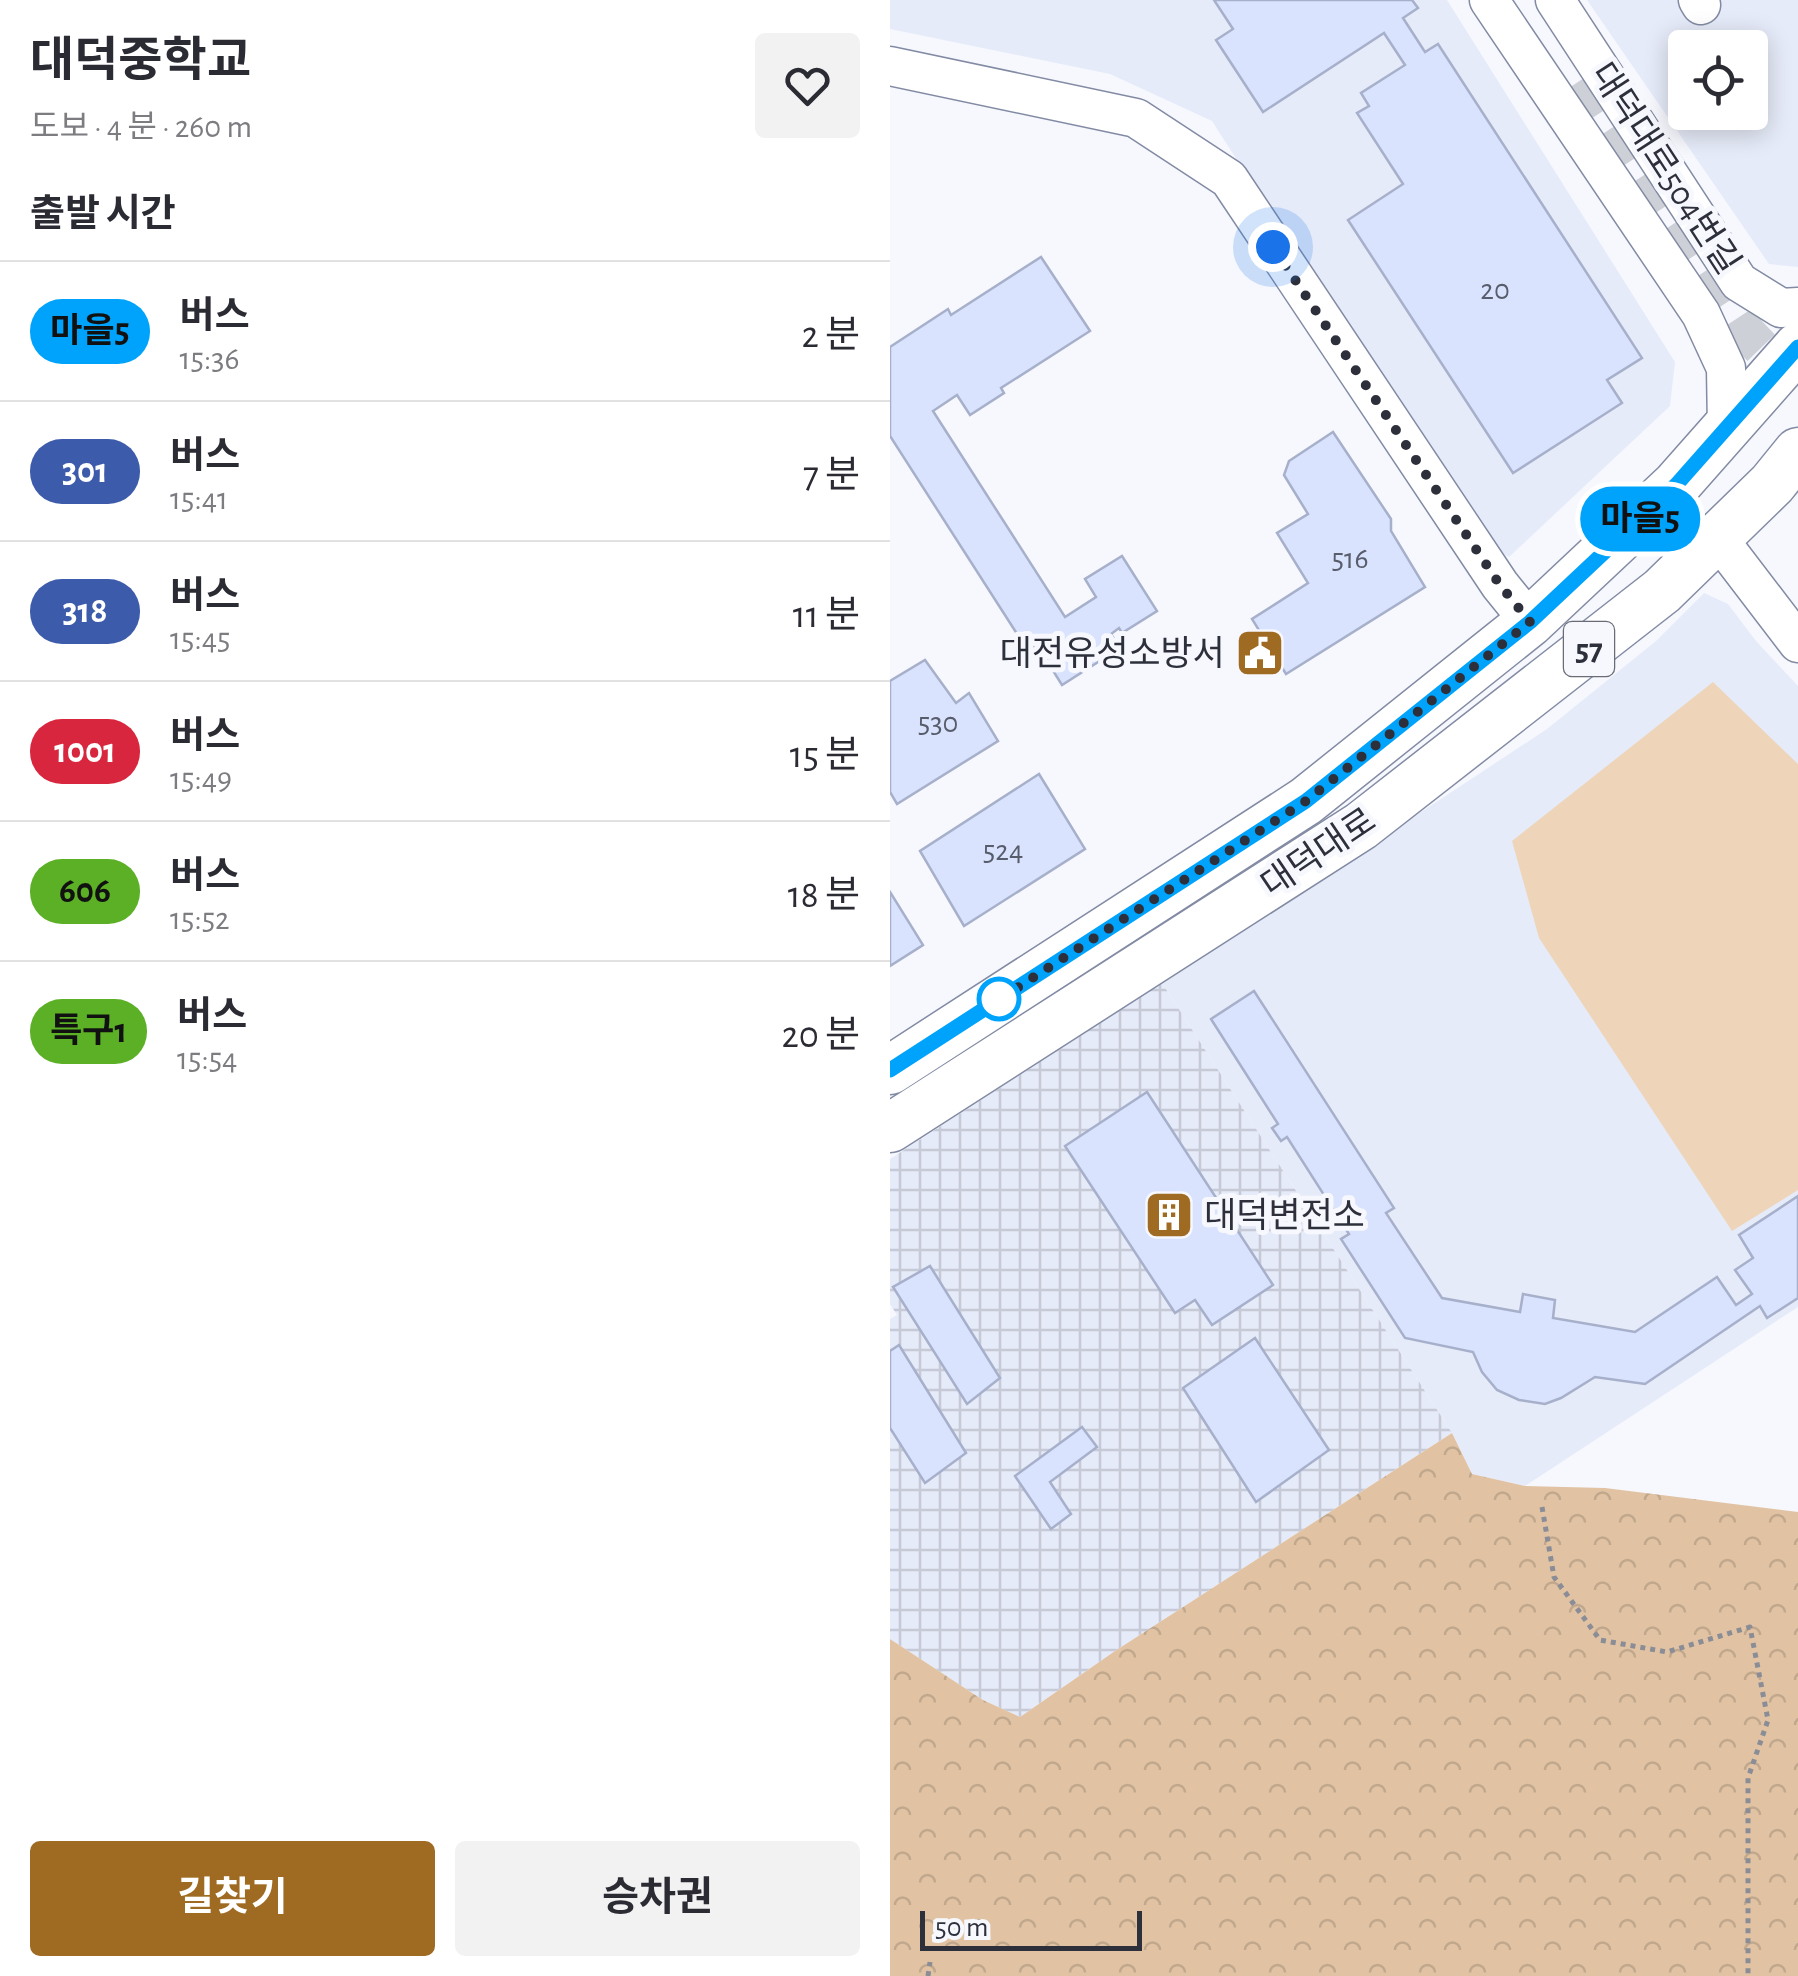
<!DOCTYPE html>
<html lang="ko">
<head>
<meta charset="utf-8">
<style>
  :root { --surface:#fff; --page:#f2f2f3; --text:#2b2b33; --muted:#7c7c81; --line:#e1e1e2; --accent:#9f6a22 }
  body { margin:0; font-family:"Alegreya Sans","Noto Sans KR",sans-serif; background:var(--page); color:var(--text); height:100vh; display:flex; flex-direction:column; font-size:38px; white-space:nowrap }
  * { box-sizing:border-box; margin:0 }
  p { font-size:32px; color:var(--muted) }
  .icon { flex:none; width:55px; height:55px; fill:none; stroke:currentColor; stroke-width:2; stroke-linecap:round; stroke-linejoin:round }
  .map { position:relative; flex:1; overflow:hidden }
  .drawer { display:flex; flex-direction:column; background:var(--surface); width:890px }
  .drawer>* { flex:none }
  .badge { padding:0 20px; border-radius:32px; font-size:35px; line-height:65px }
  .tools { position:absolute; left:778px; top:30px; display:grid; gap:20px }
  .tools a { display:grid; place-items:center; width:100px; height:100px; border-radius:10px; background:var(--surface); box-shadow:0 5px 25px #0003; font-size:50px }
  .scale { position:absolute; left:30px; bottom:25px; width:222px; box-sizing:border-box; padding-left:10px; border:5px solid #2d303b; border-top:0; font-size:28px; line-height:35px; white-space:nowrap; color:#2d303b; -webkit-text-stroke:8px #f6f8fe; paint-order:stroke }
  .you { position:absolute; width:50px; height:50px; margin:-25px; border:8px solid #fff; border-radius:50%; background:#1a73e8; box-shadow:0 0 0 15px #1a73e833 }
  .map>.badge { position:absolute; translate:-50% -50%; box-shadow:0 0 0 5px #fff }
  h2 { padding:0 30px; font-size:38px; line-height:90px }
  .round { display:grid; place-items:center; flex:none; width:105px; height:105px; border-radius:10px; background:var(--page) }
  .summary { display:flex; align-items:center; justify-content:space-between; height:170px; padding:0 30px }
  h1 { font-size:48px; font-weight:700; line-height:75px }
  .primary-button { display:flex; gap:20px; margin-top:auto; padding:20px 30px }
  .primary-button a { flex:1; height:115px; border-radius:10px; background:var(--accent); color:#fff; font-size:40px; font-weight:700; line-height:115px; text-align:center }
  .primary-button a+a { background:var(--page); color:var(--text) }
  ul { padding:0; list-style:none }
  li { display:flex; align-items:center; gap:30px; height:140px; padding:0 30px; border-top:2px solid var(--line) }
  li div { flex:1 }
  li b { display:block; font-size:38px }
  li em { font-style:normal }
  li .badge { min-width:110px; font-weight:700; text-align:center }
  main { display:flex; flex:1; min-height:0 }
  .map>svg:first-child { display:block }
  .built { fill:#e6ebf9; fill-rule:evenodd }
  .industrial { fill:url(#industrial-grid) }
  .grass { fill:#eed5b9 }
  .forest { fill:url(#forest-crowns) }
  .building { fill:#d9e3fe; stroke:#a7b0ca; stroke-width:2.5 }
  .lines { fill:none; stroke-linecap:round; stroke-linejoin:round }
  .minor-tunnel { stroke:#ced0d7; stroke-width:38; stroke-dasharray:38 19; stroke-linecap:butt }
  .minor-casing { stroke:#838ba4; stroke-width:41 }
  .major-casing { stroke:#838ba4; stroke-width:51 }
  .path { stroke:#8b8d96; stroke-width:5; stroke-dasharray:5 5; stroke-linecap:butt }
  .minor { stroke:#fff; stroke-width:38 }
  .major { stroke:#fff; stroke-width:48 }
  .line-casing { stroke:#fff; stroke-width:22 }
  .line { stroke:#00a3fb; stroke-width:15 }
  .walk { stroke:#2d303b; stroke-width:10; stroke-dasharray:0 18 }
  .stop-dot { fill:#fff; stroke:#00a3fb; stroke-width:5 }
  .labels { text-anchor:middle; stroke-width:10; stroke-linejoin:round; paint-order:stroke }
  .number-label { font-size:30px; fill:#585d6c }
  .shield { fill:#f6f8fe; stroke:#696c76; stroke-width:2.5 }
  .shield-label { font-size:32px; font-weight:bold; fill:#2d303b }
  .street-label { font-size:35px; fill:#2d303b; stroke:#f6f8fe }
  .poi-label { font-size:35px; fill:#2d303b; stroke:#f6f8fe; text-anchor:end }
</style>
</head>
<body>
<main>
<section class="drawer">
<div class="summary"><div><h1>대덕중학교</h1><p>도보 · 4 분 · 260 m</p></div><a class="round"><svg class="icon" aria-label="heart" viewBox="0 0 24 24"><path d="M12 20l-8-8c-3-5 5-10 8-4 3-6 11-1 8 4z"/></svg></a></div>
<h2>출발 시간</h2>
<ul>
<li><span class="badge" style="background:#00a3fb;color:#111">마을5</span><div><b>버스</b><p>15:36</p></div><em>2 분</em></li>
<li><span class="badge" style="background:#3d5bab;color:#fff">301</span><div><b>버스</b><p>15:41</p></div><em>7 분</em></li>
<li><span class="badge" style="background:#3d5bab;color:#fff">318</span><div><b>버스</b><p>15:45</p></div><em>11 분</em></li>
<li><span class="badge" style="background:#d7263d;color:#fff">1001</span><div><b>버스</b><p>15:49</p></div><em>15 분</em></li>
<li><span class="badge" style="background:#5bb025;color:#111">606</span><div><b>버스</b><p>15:52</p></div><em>18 분</em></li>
<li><span class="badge" style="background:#5bb025;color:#111">특구1</span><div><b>버스</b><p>15:54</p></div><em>20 분</em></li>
</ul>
<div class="primary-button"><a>길찾기</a><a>승차권</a></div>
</section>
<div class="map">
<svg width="908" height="1976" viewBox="0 0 908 1976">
  <defs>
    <pattern id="industrial-grid" width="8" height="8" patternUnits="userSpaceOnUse" patternTransform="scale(2.5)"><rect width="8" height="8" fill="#e6ebf9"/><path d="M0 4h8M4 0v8" fill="none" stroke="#c6cad6"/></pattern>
    <pattern id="forest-crowns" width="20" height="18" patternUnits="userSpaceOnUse" patternTransform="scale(2.5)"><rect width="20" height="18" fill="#e1c3a3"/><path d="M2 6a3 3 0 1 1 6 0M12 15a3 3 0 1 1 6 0" fill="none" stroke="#c1a88d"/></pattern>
  </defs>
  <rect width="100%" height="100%" fill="#f6f8fe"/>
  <g class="built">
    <polygon points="0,0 557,0 785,362 780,406 619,557 592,542 322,121 220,74 0,29"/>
    <path d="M697 0H908V267L879 264ZM795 48H860V112H795Z"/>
    <polygon points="814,593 838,604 866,641 908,686 908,1307 635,1486 582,1474 562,1433 272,983 657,729 766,641"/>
  </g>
  <polygon class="industrial" points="272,983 562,1433 225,1651 130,1717 93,1700 0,1639 0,1319 7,1315 0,1304 0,1159"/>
  <polygon class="grass" points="823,682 908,764 908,1190 842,1231 649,938 622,841"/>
  <polygon class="forest" points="562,1433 582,1474 635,1486 715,1488 908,1512 908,1976 0,1976 0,1639 93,1700 130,1717 225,1651"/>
  <g class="building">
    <polygon points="324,0 522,0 528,8 513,18 535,52 548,44 752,358 717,380 732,403 623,473 458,220 513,184 467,113 479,106 471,93 515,65 494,33 373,112 326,40 343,29"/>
    <polygon points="151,257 200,331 111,388 114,393 80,415 67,395 43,411 175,617 206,597 195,579 232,556 267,611 232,633 229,628 221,634 230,648 172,685 147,645 138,651 0,436 0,347 58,309 61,315"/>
    <polygon points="443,432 501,519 501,531 535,587 396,674 362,619 418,583 387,533 418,514 394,475 399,461"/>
    <polygon points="35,660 66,703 79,693 108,741 7,804 0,792 0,681"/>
    <polygon points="149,774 195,849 74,926 30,851"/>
    <polygon points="0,892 33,945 0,966"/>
    <polygon points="364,991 504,1208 496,1213 552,1298 630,1312 633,1294 665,1300 663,1318 745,1332 827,1277 846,1305 862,1294 845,1270 863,1258 849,1235 908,1196 908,1298 877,1318 870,1306 755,1384 705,1377 671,1398 655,1404 629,1400 607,1390 592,1372 583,1352 515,1338 451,1239 459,1234 397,1137 391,1141 382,1128 388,1124 321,1019"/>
    <polygon points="257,1092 383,1285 322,1325 305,1300 285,1313 175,1146"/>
    <polygon points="40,1266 110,1378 77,1404 3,1287"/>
    <polygon points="365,1338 439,1450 366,1502 293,1388"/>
    <polygon points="9,1345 76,1453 35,1483 0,1428 0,1351"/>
    <polygon points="192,1427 207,1447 160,1482 181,1514 161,1529 125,1476"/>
  </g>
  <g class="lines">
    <polyline class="minor-tunnel" points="691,80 857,333 908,386"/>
    <g class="minor-casing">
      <g id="minor">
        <polyline points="599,0 811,314 836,368 837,428"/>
        <polyline points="665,0 849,282 891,308 908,307"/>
        <polyline points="808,0 811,5"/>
        <polyline points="0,66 246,118 339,179 610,585 640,622"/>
        <polyline points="827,537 908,643"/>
      </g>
    </g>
    <g class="major-casing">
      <g id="major">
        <polyline points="0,1070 416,801 640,622 787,484 908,347"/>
        <polyline points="0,1128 471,826 772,591 882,484 908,452"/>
      </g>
    </g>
    <g class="path">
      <polyline points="652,1507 664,1577 710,1640 777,1652 860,1627 878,1720 858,1778 858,1976"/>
      <polyline points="38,1976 40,1962"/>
    </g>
    <use href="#minor" class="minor"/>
    <use href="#major" class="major"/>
  </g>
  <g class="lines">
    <g class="line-casing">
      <polyline id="line" points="0,1070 416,801 640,622 787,484 908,347"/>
    </g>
    <use href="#line" class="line"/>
    <polyline class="walk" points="109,999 96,1008 416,801 640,622 610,585 383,247"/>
  </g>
  <defs>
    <g id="civic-square" transform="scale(2.5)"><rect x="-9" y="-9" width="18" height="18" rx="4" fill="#9f6a22" stroke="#f6f8fe"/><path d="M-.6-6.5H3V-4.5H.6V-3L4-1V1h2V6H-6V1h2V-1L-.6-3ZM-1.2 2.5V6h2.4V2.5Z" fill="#fff"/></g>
    <g id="building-square" transform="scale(2.5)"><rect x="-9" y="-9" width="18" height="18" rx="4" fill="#9f6a22" stroke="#f6f8fe"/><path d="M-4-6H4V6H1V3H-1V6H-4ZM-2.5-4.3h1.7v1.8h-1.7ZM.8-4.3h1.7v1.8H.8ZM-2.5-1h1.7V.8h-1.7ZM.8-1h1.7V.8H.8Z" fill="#fff"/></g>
  </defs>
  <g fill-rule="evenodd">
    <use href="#civic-square" x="370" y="653"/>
    <use href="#building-square" x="279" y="1215"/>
  </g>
  <circle class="stop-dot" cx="109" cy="999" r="20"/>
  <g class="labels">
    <g class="number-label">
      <text x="605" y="299">20</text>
      <text x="460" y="568">516</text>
      <text x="48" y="732">530</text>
      <text x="113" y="860">524</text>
    </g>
    <rect class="shield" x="674" y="622" width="50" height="54" rx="8"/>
    <g class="shield-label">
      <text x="699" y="660">57</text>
    </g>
    <g class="street-label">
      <text transform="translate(776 168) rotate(57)" y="12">대덕대로504번길</text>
      <text transform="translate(428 852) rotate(-34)" y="12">대덕대로</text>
    </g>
    <g class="poi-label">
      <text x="335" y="665">대전유성소방서</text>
      <text x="314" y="1227" text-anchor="start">대덕변전소</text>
    </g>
  </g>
</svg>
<div class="tools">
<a><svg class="icon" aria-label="locate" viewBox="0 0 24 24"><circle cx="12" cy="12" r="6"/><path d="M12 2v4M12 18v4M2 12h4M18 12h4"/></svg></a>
</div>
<div class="scale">50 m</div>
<div class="you" style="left:383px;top:247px"></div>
<b class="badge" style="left:750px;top:519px;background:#00a3fb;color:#111">마을5</b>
</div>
</main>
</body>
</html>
